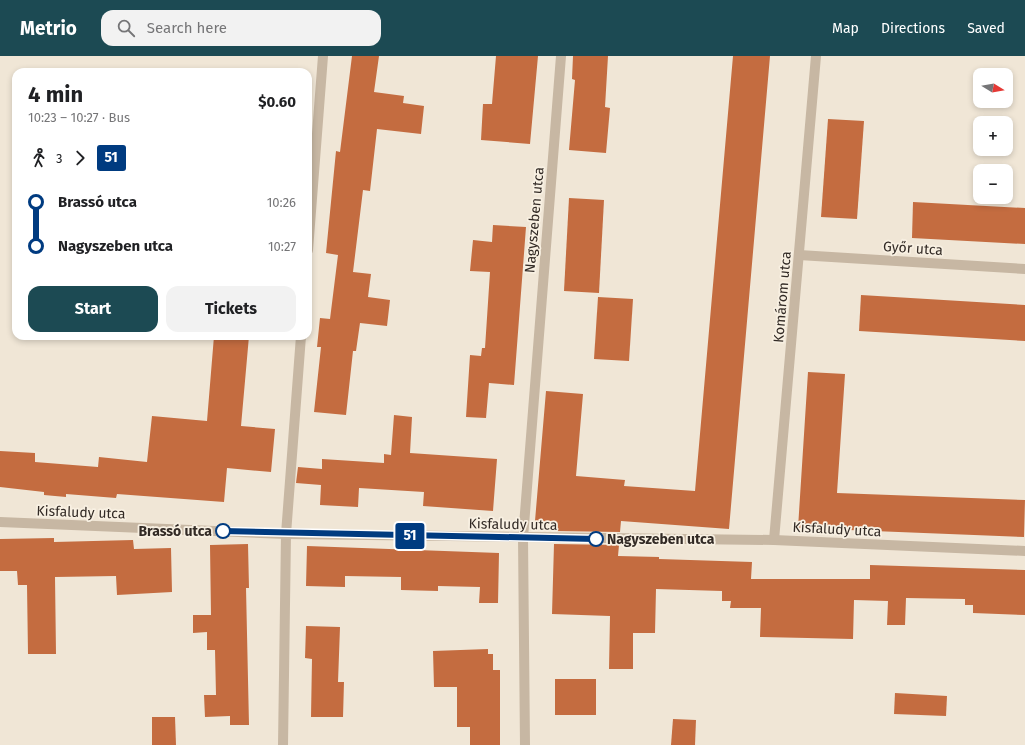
<!DOCTYPE html>
<html lang="en">
<head>
<meta charset="utf-8">
<style>
  :root { --surface:#fff; --page:#f2f2f2; --text:#202124; --muted:#757577; --accent:#1c4a53 }
  body { margin:0; font-family:"Fira Sans",sans-serif; background:var(--page); color:var(--text); height:100vh; display:flex; flex-direction:column; font-size:15px; white-space:nowrap }
  * { box-sizing:border-box; margin:0 }
  p { font-size:13px; color:var(--muted) }
  .icon { flex:none; width:22px; height:22px; fill:none; stroke:currentColor; stroke-width:2; stroke-linecap:round; stroke-linejoin:round }
  .map { position:relative; flex:1; overflow:hidden }
  .drawer { position:absolute; left:12px; top:12px; width:300px; height:272px; display:flex; flex-direction:column; background:var(--surface); border-radius:12px; box-shadow:0 2px 6px #0003 }
  .drawer>* { flex:none }
  .badge { padding:0 8px; border-radius:3px; font-size:14px; line-height:26px }
  .needle { width:26px; rotate:101deg }
  .fabs { position:absolute; left:973px; top:12px; display:grid; gap:8px }
  .fabs a { display:grid; place-items:center; width:40px; height:40px; border-radius:8px; background:var(--surface); box-shadow:0 2px 6px #0003; font-size:20px }
  .map>.badge { position:absolute; translate:-50% -50%; box-shadow:0 0 0 2px #fff }
  .legs { display:flex; align-items:center; gap:6px; height:44px; padding:0 16px; font-size:13px }
  .legs p { margin-inline-start:auto }
  .headline { display:flex; align-items:center; justify-content:space-between; height:68px; padding:0 16px }
  h1 { font-size:22px; font-weight:700; line-height:30px }
  .cta { display:flex; gap:8px; margin-top:auto; padding:8px 16px }
  .cta a { flex:1; height:46px; border-radius:12px; background:var(--accent); color:#fff; font-size:16px; font-weight:700; line-height:46px; text-align:center }
  .cta a+a { background:var(--page); color:var(--text) }
  ul { padding:0 16px; list-style:none }
  li { display:flex; align-items:center; gap:14px; height:44px; font-size:15px }
  li i { display:grid; place-items:center; width:6px; height:100%; margin:0 5px; background:currentColor }
  li i::after { content:''; width:10px; height:10px; margin:-5px; border:3px solid; border-radius:50%; background:var(--surface) }
  li p { margin-inline-start:auto }
  li:first-child i { background:linear-gradient(#0000 50%,currentColor 0) }
  li:last-child i { background:linear-gradient(currentColor 50%,#0000 0) }
  header { display:flex; align-items:center; gap:24px; box-sizing:border-box; height:56px; padding:0 20px; background:var(--accent); color:#fff }
  header strong { font-size:19px }
  nav { display:flex; gap:22px; margin-inline-start:auto; font-size:14px }
  .search { width:280px; height:36px; background:var(--page); display:flex; align-items:center; gap:10px; box-sizing:border-box; padding:0 14px; border-radius:12px; color:var(--muted); font-size:15px }
  .map>svg:first-child { display:block }
  .building { fill:#c46c40 }
  .lines { fill:none; stroke-linecap:round; stroke-linejoin:round }
  .minor { stroke:#c7b7a3; stroke-width:10 }
  .line-1-casing { stroke:#fff; stroke-width:9 }
  .line-1 { stroke:#003b80; stroke-width:6 }
  .stop-1-dot { fill:#fff; stroke:#003b80; stroke-width:2 }
  .labels { text-anchor:middle; stroke-width:3.5; stroke-linejoin:round; paint-order:stroke }
  .street-label { font-size:14px; fill:#322a25; stroke:#f8f0e2 }
  .stop-label { font-size:14px; font-weight:bold; fill:#322a25; stroke:#f8f0e2; text-anchor:end }
</style>
</head>
<body>
<header>
<strong>Metrio</strong>
<div class="search"><svg class="icon" aria-label="search" viewBox="0 0 24 24"><circle cx="10" cy="10" r="6"/><path d="M15 15l6 6"/></svg>Search here</div>
<nav><a>Map</a><a>Directions</a><a>Saved</a></nav>
</header>
<div class="map">
<svg width="1025" height="689" viewBox="0 0 1025 689">
  <rect width="100%" height="100%" fill="#f0e6d6"/>
  <g class="building">
    <polygon points="352,0 379,0 374,36 404,40 403,47 424,50 421,78 377,73 370,135 363,134 353,216 371,218 368,241 390,244 387,270 360,267 356,295 353,295 346,359 314,356 321,291 317,291 320,262 330,263 338,199 326,197 336,95 340,96"/>
    <polygon points="496,0 538,0 530,88 481,84 483,48 492,48"/>
    <polygon points="573,0 608,0 605,51 610,52 606,97 569,94 575,24 572,23"/>
    <polygon points="733,0 770,0 729,473 621,465 620,476 554,475 554,467 535,465 546,335 583,338 576,420 625,424 624,430 695,435"/>
    <polygon points="828,63 864,65 857,163 821,161"/>
    <polygon points="569,142 604,144 599,237 564,235"/>
    <polygon points="913,146 1025,152 1025,188 912,182"/>
    <polygon points="493,169 526,171 514,329 489,327 486,362 466,361 470,299 481,300 482,292 485,292 490,216 470,215 473,184 492,186"/>
    <polygon points="861,239 1025,249 1025,285 859,275"/>
    <polygon points="598,241 633,243 629,305 594,303"/>
    <polygon points="214,280 249,280 241,370 275,373 271,416 227,412 224,446 117,438 116,442 66,438 66,441 44,439 44,436 0,431 0,395 35,397 35,406 98,411 99,401 147,406 152,360 207,365"/>
    <polygon points="808,316 845,318 837,437 1025,444 1024,481 798,472"/>
    <polygon points="394,359 412,361 410,397 497,403 493,455 423,450 424,436 359,432 358,451 320,449 321,429 296,427 298,411 322,413 322,403 384,407 384,398 391,399"/>
    <polygon points="54,482 54,486 133,484 134,493 171,492 172,536 117,539 116,520 55,521 56,598 28,598 27,529 18,529 17,515 0,515 0,483"/>
    <polygon points="248,488 249,532 246,532 249,669 230,669 230,660 205,661 204,639 216,639 215,594 207,594 207,576 193,577 193,559 211,559 210,489"/>
    <polygon points="554,488 619,489 618,500 659,501 659,503 752,506 751,523 870,523 870,509 1025,514 1025,559 973,557 973,549 965,549 965,543 906,542 905,569 887,569 888,545 854,544 853,583 760,581 761,552 730,552 731,545 722,545 722,535 656,533 655,577 633,577 633,613 609,613 610,560 552,558"/>
    <polygon points="307,490 499,497 498,547 479,547 480,531 438,530 438,535 401,534 401,521 345,520 345,531 306,530"/>
    <polygon points="306,570 340,571 338,626 344,626 343,661 311,661 312,603 305,602"/>
    <polygon points="488,593 488,598 493,598 493,614 500,614 500,689 470,689 470,671 457,671 457,631 434,631 433,595"/>
    <rect x="555" y="623" width="41" height="36"/>
    <polygon points="895,637 947,640 946,660 894,658"/>
    <polygon points="152,661 175,661 176,689 152,689"/>
    <polygon points="673,663 696,664 695,689 671,689"/>
  </g>
  <g class="lines">
    <g class="minor">
      <polyline points="308,194 323,0"/>
      <polyline points="799,199 1025,213"/>
      <polyline points="0,466 286,478 774,484 1025,495"/>
      <polyline points="774,484 816,0"/>
      <polyline points="283,689 286,478 301,280"/>
      <polyline points="525,689 523,482 561,0"/>
    </g>
  </g>
  <g class="lines">
    <g class="line-1-casing">
      <polyline id="line-1" points="223,475 596,483"/>
    </g>
    <use href="#line-1" class="line-1"/>
  </g>
  <g class="stop-1-dot">
    <circle cx="223" cy="475" r="7"/>
    <circle cx="596" cy="483" r="7"/>
  </g>
  <g class="labels">
    <g class="street-label">
      <text transform="translate(534 164) rotate(-85)" y="5">Nagyszeben utca</text>
      <text transform="translate(913 192) rotate(4)" y="5">Győr utca</text>
      <text transform="translate(782 241) rotate(-85)" y="5">Komárom utca</text>
      <text transform="translate(81 456) rotate(2)" y="5">Kisfaludy utca</text>
      <text transform="translate(513 468) rotate(1)" y="5">Kisfaludy utca</text>
      <text transform="translate(837 473) rotate(3)" y="5">Kisfaludy utca</text>
    </g>
    <g class="stop-label">
      <text x="212" y="480">Brassó utca</text>
      <text x="607" y="488" text-anchor="start">Nagyszeben utca</text>
    </g>
  </g>
</svg>
<div class="fabs">
<a><svg class="needle" viewBox="-14 -14 28 28"><path d="M0-13l5 13h-10z" fill="#e53935"/><path d="M0 13l5-13h-10z" fill="#757577"/></svg></a>
<a>+</a>
<a>−</a>
</div>
<b class="badge" style="left:410px;top:480px;background:#003b80;color:#fff">51</b>
<section class="drawer">
<div class="headline"><div><h1>4 min</h1><p>10:23 – 10:27 · Bus</p></div><b>$0.60</b></div>
<div class="legs"><svg class="icon" aria-label="walk" viewBox="0 0 24 24"><circle cx="13" cy="4" r="2"/><path d="M13 8l-2 6 4 7M11 14l-3 7M7 12l3-4h3l4 4"/></svg>3<svg class="icon" aria-label="forward" viewBox="0 0 24 24"><path d="M9 5l7 7-7 7"/></svg><b class="badge" style="background:#003b80;color:#fff">51</b></div>
<ul>
<li><i style="color:#003b80"></i><b>Brassó utca</b><p>10:26</p></li>
<li><i style="color:#003b80"></i><b>Nagyszeben utca</b><p>10:27</p></li>
</ul>
<div class="cta"><a>Start</a><a>Tickets</a></div>
</section>
</div>
</body>
</html>
